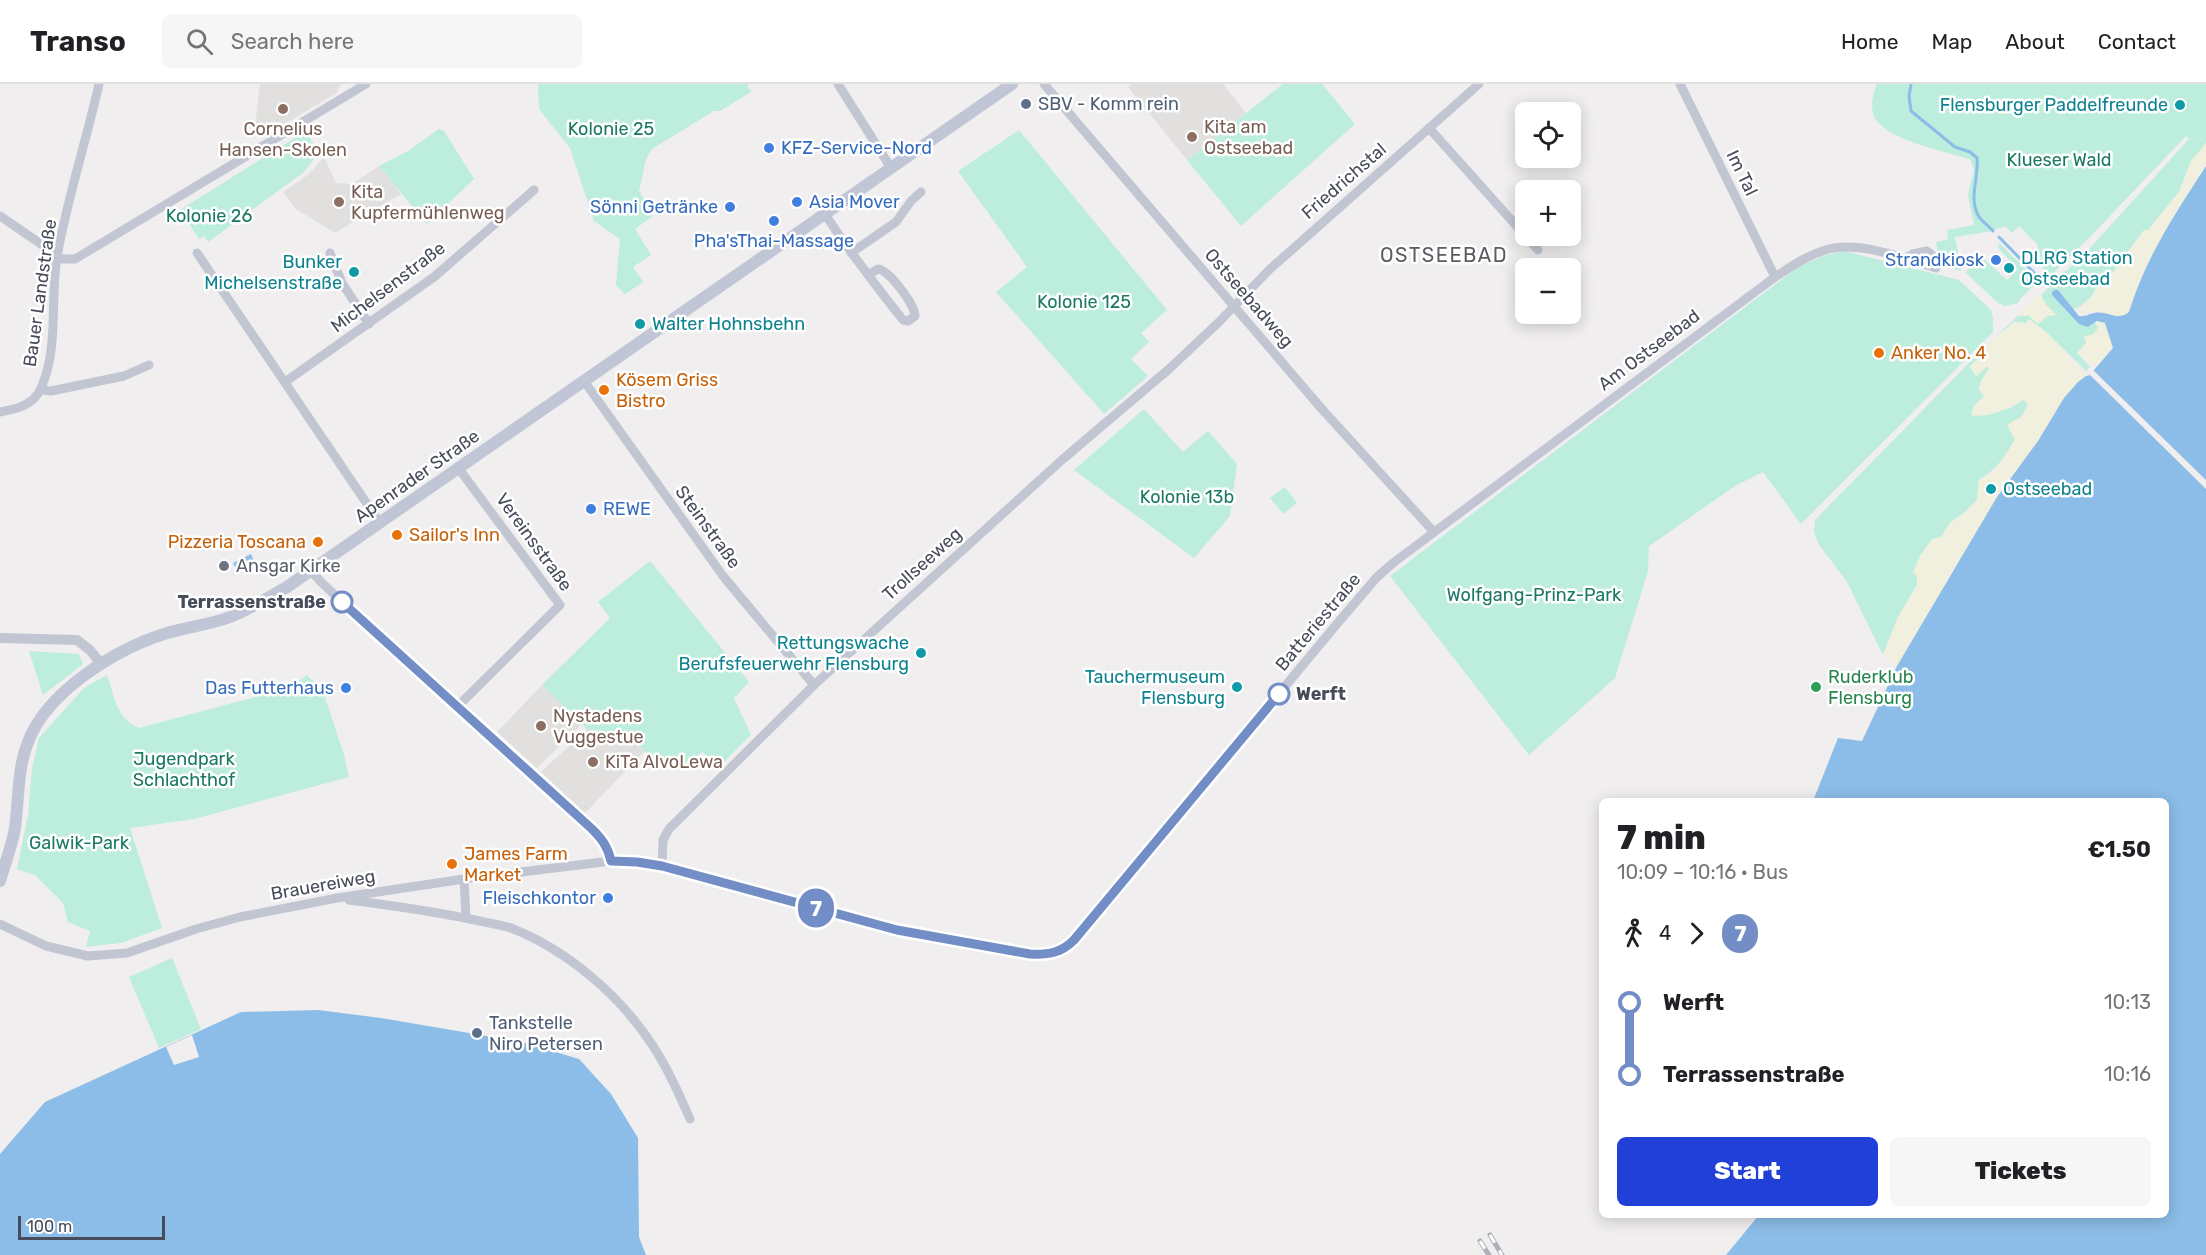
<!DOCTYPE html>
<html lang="en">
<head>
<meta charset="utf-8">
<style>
  :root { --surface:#fff; --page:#f6f6f6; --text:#202124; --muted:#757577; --line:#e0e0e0; --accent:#2040d8 }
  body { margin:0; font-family:Rubik,sans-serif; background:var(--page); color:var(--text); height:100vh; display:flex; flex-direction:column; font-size:22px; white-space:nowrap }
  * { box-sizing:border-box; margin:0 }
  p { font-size:20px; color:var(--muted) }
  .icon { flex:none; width:33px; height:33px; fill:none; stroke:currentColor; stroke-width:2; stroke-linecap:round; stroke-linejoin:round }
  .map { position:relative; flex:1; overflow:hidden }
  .side { position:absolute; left:1599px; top:714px; width:570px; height:420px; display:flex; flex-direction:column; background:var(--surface); border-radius:9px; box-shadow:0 3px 15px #0003 }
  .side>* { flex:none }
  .badge { padding:0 12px; border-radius:20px; font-size:21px; line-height:39px }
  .buttons { position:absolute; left:1515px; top:18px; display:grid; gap:12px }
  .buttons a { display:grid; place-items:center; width:66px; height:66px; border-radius:9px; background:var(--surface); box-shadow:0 3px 15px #0003; font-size:30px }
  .scale { position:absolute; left:18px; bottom:15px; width:147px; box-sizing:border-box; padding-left:6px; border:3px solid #474c5a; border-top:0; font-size:16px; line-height:21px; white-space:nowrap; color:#474c5a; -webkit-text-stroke:4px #fff; paint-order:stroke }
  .map>.badge { position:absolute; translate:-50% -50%; box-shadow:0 0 0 3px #fff }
  .legs { display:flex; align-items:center; gap:9px; height:66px; padding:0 18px; font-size:20px }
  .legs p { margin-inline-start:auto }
  .head { display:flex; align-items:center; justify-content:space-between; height:102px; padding:0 18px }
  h1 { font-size:33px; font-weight:800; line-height:45px }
  .button { display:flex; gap:12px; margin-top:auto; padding:12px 18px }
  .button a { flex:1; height:69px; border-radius:9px; background:var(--accent); color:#fff; font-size:24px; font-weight:800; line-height:69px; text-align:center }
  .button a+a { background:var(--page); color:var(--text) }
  ul { padding:0 18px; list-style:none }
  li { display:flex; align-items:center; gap:21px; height:72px; font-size:22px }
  li i { display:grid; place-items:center; width:9px; height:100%; margin:0 8px; background:currentColor }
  li i::after { content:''; width:15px; height:15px; margin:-8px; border:4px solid; border-radius:50%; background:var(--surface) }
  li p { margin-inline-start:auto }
  li:first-child i { background:linear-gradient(#0000 50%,currentColor 0) }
  li:last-child i { background:linear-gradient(currentColor 50%,#0000 0) }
  header { display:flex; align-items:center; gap:36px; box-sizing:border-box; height:84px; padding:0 30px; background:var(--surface); border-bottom:2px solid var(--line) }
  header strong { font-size:28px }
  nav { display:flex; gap:33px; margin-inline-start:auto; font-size:21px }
  .search { width:420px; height:54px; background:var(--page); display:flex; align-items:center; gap:15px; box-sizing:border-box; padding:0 21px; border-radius:9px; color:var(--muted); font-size:22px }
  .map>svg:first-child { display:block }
  .education { fill:#e1e0df }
  .green { fill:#bdeddc }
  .sand { fill:#f1f0df }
  .water { fill:#8cbde8 }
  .pier { fill:#f0eeee }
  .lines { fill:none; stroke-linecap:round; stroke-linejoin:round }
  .stream { stroke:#8cbde8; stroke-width:3 }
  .minor { stroke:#c2c6d2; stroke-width:9 }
  .tertiary { stroke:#c2c6d2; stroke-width:10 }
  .secondary { stroke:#c1c6d6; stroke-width:12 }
  .rail-casing { stroke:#b0b1b8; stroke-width:5 }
  .rail { stroke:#fff; stroke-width:3; stroke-dasharray:9; stroke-linecap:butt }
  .line-1-casing { stroke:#fff; stroke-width:14 }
  .line-1 { stroke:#738ec6; stroke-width:9 }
  .service-dot { fill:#5c6f8a; stroke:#fff; stroke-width:2 }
  .culture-dot { fill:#0f9aa8; stroke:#fff; stroke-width:2 }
  .education-dot { fill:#8d6e63; stroke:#fff; stroke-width:2 }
  .shop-dot { fill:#3f7fe0; stroke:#fff; stroke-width:2 }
  .food-dot { fill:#e8710a; stroke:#fff; stroke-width:2 }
  .worship-dot { fill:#6b7280; stroke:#fff; stroke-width:2 }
  .stop-1-dot { fill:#fff; stroke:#738ec6; stroke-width:3 }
  .leisure-dot { fill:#2e9e5b; stroke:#fff; stroke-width:2 }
  .labels { text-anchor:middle; stroke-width:5; stroke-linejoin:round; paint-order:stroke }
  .service-label { font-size:18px; fill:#4e5e75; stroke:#fff; text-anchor:start }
  .culture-label { font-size:18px; fill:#0d838f; stroke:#fff; text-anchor:end }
  .education-label { font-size:18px; fill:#785e54; stroke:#fff; text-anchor:start }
  .park-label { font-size:18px; fill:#1a7962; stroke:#fff }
  .shop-label { font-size:18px; fill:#366cbe; stroke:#fff; text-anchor:end }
  .street-label { font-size:18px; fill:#474c5a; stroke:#fff }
  .food-label { font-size:18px; fill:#c56008; stroke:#fff; text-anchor:start }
  .worship-label { font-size:18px; fill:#5b616d; stroke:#fff; text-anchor:start }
  .stop-label { font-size:18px; font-weight:bold; fill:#474c5a; stroke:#fff; text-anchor:end }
  .leisure-label { font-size:18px; fill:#27864d; stroke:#fff; text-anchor:start }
  .neighbourhood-label { font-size:20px; letter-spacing:1.5px; fill:#5b5c62; stroke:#fff }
</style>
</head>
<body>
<header>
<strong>Transo</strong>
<div class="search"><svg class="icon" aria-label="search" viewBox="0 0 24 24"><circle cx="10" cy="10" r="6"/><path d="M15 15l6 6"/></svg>Search here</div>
<nav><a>Home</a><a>Map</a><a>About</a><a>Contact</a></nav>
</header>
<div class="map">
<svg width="2206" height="1171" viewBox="0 0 2206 1171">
  <rect width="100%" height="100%" fill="#f0eeee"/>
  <g class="education">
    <polygon points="260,0 341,0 336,9 283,41 255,43"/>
    <polygon points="1131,0 1223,0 1246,29 1187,76 1128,3"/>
    <polygon points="324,73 336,99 352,100 379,82 401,110 335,149 296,125 283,108 308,91"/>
    <polygon points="542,601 582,640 537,684 497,648"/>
    <polygon points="587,645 628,651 645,667 585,729 541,688"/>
  </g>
  <g class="green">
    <polygon points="538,0 749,0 747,2 751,8 720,27 714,27 652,65 646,75 639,107 653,132 635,145 651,171 633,183 643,198 625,210 616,201 620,155 594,137 570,64 539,25"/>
    <polygon points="1283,0 1322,0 1355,40 1241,142 1187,76"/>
    <path d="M1877 0H2206V59L2191 77 2179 108 2148 146H2144L2106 198 2096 204 2092 212 2078 224 2076 223 2073 226 2058 206 2052 211 2088 243 2095 239 2098 243C2096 250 2092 252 2084 252L2087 259 2077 269 2090 283 2086 287 2045 247 2030 236 2026 239 2014 238 1991 257 2020 230 2029 232 2056 231 2046 221 2041 211 2091 163 2189 55 2186 52 2089 154 2050 192 2037 178 2041 174 2037 160 2019 142 2012 149 2005 142 1992 147 1955 153 1961 187 1940 182 1936 158 1948 155 1947 146 1974 141 1968 111 1974 86 1970 75C1948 69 1881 54 1874 32 1870 20 1873 11 1877 0Z"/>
    <polygon points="439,45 444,47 474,95 427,140 379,82 408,67"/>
    <polygon points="1019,46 1167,226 1141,249 1149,258 1131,275 1148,292 1104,330 996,208 1027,183 958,87"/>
    <polygon points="306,47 317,67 316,72 304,88 208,158 204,152 199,155 180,126"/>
    <polygon points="1998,160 2000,160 2038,197 2021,214 2018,219 2005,222 1998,219 1966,189 1970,180 1984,175 2007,196 2018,185 1999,165"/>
    <polygon points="1844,167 1959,196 1991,226 1993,233 1993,248 1801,440 1763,388 1735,402 1649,462 1648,487 1615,594 1529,671 1390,492 1798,183 1823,172"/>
    <path d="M1978 270 1977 275 1970 283 1976 292 1987 282 1989 284 1981 298 1979 305 1984 312 1974 322 2010 324 2025 315 2028 321C2021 333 2020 345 2014 357 2006 373 1995 386 1979 396L1977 416 1965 428 1950 439 1917 492V501L1898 533 1883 571 1846 496 1819 461 1814 448 1815 436Z"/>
    <polygon points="1144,325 1183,368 1208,347 1237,380 1230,432 1194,474 1074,386"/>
    <polygon points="1285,403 1297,419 1283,430 1270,414"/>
    <polygon points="650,477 749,598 734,614 751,651 717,685 703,668 677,684 670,675 660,683 628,651 587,645 542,601 610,534 598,518"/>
    <polygon points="29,567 79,570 83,580 43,611"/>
    <path d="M107 591C114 611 117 636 139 644L292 603 307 591 323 607 344 671 349 693 194 735 130 744 162 844 121 859 86 863 90 847 68 838 63 819 35 791 17 785 28 731 32 685 39 654 84 604Z"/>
    <polygon points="172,874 201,945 159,964 129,893"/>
  </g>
  <g class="sand">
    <path d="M2206 59V82L2169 140 2145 185 2129 228 2110 252C2117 268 2105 273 2095 283L2077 269 2086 259 2084 252C2092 252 2095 250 2098 243L2095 239 2102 229 2093 227 2081 230 2079 229 2083 224 2082 221 2093 212 2096 204 2106 198 2144 146H2148L2179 108 2191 77Z"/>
    <polygon points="2039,210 2046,221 2057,231 2047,232 2038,240 2029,232 2017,232"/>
    <path d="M2029 235 2045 247 2087 292 2078 298 2064 314 2038 357 1997 413 1897 582 1883 571 1898 533 1917 501V492L1913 488 1920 472 1932 455 1941 453 1950 439 1965 428 1977 416 1979 396 1995 386 2015 356 2007 341 2021 333 2028 321 2024 316C2009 324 1988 335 1971 331L1974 322 1984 312 1979 305 1981 297 1989 284 1987 282 1977 292 1970 283 1977 275 1978 270 2014 238 2026 239Z"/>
  </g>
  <g class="water">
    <path d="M2206 82V1171H1726L1759 1131H2166V717H1813L1838 654 1862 657 1897 582 1997 413 2038 357 2064 314 2078 298 2094 286 2113 264 2105 239 2097 237 2088 243 2079 240 2052 211V208L2055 206H2058L2079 232C2086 233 2088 230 2094 229 2108 226 2117 238 2129 228 2145 175 2176 128 2206 82Z"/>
    <polygon points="251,470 255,479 237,487 233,479"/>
    <polygon points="318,926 381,934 522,958 579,975 611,1010 638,1054 639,1153 646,1171 0,1171 0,1070 45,1018 241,928"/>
  </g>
  <g class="pier">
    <polygon points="2093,281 2094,287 2206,396 2206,405 2090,291 2087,292 2085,290"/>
    <polygon points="192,951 199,973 174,981 166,963"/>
  </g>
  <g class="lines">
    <g class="stream">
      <path d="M1911 0 1909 12 1911 27 1955 63 1970 68 1977 74C1979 94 1968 115 1979 133 1983 138 1989 142 1993 147"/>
      <polyline points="1999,153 2043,198"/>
    </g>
    <g class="minor">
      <polyline points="838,0 891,84"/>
      <polyline points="1044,0 1321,324 1433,447"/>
      <polyline points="1680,0 1775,193"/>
      <polyline points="1429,44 1538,166"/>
      <path d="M825 130C849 167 876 202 903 236L908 237 915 232C915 221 890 187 878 185L868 191"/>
      <polyline points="0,132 44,162 57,175"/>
      <polyline points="197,169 380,439"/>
      <polyline points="330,169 342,199 369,240"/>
      <polyline points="851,169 896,138 911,117 921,108"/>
      <polyline points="57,175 75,175 366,0"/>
      <polyline points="584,297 723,492 814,601"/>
      <polyline points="285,298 434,193 534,106"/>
      <polyline points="41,306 51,307 124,292 149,281"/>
      <path d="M0 328C17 325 34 321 41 304 59 264 50 216 57 173 67 115 86 58 99 0"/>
      <path d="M311 487 321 498 456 624 592 745C602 755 608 763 611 777"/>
      <polyline points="456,624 560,521 459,385"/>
      <polyline points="662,781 663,756 669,745 814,601 1063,375 1169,285 1218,239 1269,186 1479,0"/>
      <polyline points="464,795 466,834"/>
      <path d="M349 816C389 821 430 827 470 835 483 838 498 840 511 844 567 866 620 911 653 962 668 985 679 1010 690 1035"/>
      <path d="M0 840 46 862 88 872 127 869 196 845 240 833 337 814 464 795 611 777 637 778 662 781 880 842 1030 870C1048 872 1061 869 1074 856L1336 541 1377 493 1393 479 1775 193C1792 182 1809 170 1829 165 1860 157 1906 175 1936 184L1932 171 1927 167 1913 170 1904 175"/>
    </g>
    <polyline class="tertiary" points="0,554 77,556 90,566 101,580"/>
    <path class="secondary" d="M0 797C5 779 12 762 15 744 19 715 17 686 28 658 47 608 114 566 164 550 186 543 209 541 230 533 250 525 269 513 287 503L1012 0"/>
    <g class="rail-casing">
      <g id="rail">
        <polyline points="1490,1151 1502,1171"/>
        <polyline points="1480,1157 1489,1171"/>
      </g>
    </g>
    <use href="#rail" class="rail"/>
  </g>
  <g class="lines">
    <g class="line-1-casing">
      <path id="line-1" d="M342 518 592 745C602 755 608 763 611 777L637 778 662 782 897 846 1030 870C1048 871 1061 869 1074 856L1279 610"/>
    </g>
    <use href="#line-1" class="line-1"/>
  </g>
  <g class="service-dot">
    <circle cx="1026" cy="20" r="6"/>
    <circle cx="477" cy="949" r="6"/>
  </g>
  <g class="culture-dot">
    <circle cx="2180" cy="21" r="6"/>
    <circle cx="2009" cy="184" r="6"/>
    <circle cx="354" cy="188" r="6"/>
    <circle cx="640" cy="240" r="6"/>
    <circle cx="1991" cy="405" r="6"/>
    <circle cx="921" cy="569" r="6"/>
    <circle cx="1237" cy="603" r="6"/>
  </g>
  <g class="education-dot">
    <circle cx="283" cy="25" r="6"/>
    <circle cx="1192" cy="53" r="6"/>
    <circle cx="339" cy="118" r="6"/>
    <circle cx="541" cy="642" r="6"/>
    <circle cx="593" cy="678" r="6"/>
  </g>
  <g class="shop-dot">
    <circle cx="769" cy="64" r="6"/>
    <circle cx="797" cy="118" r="6"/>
    <circle cx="730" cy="123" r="6"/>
    <circle cx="774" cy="137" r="6"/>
    <circle cx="1996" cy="176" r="6"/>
    <circle cx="591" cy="425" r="6"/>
    <circle cx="346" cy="604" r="6"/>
    <circle cx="608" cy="814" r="6"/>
  </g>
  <g class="food-dot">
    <circle cx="1879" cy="269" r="6"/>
    <circle cx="604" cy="306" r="6"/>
    <circle cx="397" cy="451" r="6"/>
    <circle cx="318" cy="458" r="6"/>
    <circle cx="452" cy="780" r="6"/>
  </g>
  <circle class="worship-dot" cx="224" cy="482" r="6"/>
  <g class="stop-1-dot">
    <circle cx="342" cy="518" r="10"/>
    <circle cx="1279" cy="610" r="10"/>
  </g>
  <circle class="leisure-dot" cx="1816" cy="603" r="6"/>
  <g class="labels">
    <g class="service-label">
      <text x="1038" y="26">SBV - Komm rein</text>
      <text x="489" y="945">Tankstelle<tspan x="489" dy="21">Niro Petersen</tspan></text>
    </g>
    <g class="culture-label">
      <text x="2168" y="27">Flensburger Paddelfreunde</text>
      <text x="2021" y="180" text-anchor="start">DLRG Station<tspan x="2021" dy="21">Ostseebad</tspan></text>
      <text x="342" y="184">Bunker<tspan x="342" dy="21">Michelsenstraße</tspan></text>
      <text x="652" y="246" text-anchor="start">Walter Hohnsbehn</text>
      <text x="2003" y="411" text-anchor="start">Ostseebad</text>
      <text x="909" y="565">Rettungswache<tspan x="909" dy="21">Berufsfeuerwehr Flensburg</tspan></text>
      <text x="1225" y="599">Tauchermuseum<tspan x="1225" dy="21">Flensburg</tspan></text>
    </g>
    <g class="education-label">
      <text x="1204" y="49">Kita am<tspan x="1204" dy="21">Ostseebad</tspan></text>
      <text x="283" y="51" text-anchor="middle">Cornelius<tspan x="283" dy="21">Hansen-Skolen</tspan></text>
      <text x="351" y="114">Kita<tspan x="351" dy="21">Kupfermühlenweg</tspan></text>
      <text x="553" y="638">Nystadens<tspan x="553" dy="21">Vuggestue</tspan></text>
      <text x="605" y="684">KiTa AlvoLewa</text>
    </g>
    <g class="park-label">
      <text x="611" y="51">Kolonie 25</text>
      <text x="2059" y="82">Klueser Wald</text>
      <text x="209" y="138">Kolonie 26</text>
      <text x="1084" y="224">Kolonie 125</text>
      <text x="1187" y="419">Kolonie 13b</text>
      <text x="1534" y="517">Wolfgang-Prinz-Park</text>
      <text x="184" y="681">Jugendpark<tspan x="184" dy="21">Schlachthof</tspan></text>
      <text x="79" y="765">Galwik-Park</text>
    </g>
    <g class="shop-label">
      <text x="781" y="70" text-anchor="start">KFZ-Service-Nord</text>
      <text x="809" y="124" text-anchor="start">Asia Mover</text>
      <text x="718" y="129">Sönni Getränke</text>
      <text x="774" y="163" text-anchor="middle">Pha'sThai-Massage</text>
      <text x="1984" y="182">Strandkiosk</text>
      <text x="603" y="431" text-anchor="start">REWE</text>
      <text x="334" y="610">Das Futterhaus</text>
      <text x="596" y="820">Fleischkontor</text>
    </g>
    <g class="street-label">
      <text transform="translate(1742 89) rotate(64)" y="6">Im Tal</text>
      <text transform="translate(1344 97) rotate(-41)" y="6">Friedrichstal</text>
      <text transform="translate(388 203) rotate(-37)" y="6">Michelsenstraße</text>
      <text transform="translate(40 209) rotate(-82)" y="6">Bauer Landstraße</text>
      <text transform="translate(1249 214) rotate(49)" y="6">Ostseebadweg</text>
      <text transform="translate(1649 266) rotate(-37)" y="6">Am Ostseebad</text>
      <text transform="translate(417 392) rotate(-35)" y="6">Apenrader Straße</text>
      <text transform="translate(708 443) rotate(54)" y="6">Steinstraße</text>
      <text transform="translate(534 458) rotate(54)" y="6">Vereinsstraße</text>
      <text transform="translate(922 480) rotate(-42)" y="6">Trollseeweg</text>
      <text transform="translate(1318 538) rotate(-50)" y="6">Batteriestraße</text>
      <text transform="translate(323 801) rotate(-10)" y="6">Brauereiweg</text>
    </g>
    <g class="food-label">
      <text x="1891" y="275">Anker No. 4</text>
      <text x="616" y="302">Kösem Griss<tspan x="616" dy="21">Bistro</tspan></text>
      <text x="409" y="457">Sailor's Inn</text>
      <text x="306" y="464" text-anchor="end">Pizzeria Toscana</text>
      <text x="464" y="776">James Farm<tspan x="464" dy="21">Market</tspan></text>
    </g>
    <g class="worship-label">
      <text x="236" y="488">Ansgar Kirke</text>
    </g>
    <g class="stop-label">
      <text x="326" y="524">Terrassenstraße</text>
      <text x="1296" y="616" text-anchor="start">Werft</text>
    </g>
    <g class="leisure-label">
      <text x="1828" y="599">Ruderklub<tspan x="1828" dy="21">Flensburg</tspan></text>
    </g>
    <g class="neighbourhood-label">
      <text x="1444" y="178">OSTSEEBAD</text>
    </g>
  </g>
</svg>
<div class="buttons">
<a><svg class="icon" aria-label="locate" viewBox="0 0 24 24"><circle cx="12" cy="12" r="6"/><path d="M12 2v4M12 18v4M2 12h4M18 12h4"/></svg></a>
<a>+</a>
<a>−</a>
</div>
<div class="scale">100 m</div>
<b class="badge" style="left:816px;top:824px;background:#738ec6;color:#fff">7</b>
<section class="side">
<div class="head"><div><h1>7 min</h1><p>10:09 – 10:16 · Bus</p></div><b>€1.50</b></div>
<div class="legs"><svg class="icon" aria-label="walk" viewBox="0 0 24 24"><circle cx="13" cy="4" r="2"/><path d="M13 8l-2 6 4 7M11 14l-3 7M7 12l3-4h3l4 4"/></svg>4<svg class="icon" aria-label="forward" viewBox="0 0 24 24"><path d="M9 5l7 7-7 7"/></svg><b class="badge" style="background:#738ec6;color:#fff">7</b></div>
<ul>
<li><i style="color:#738ec6"></i><b>Werft</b><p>10:13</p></li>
<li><i style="color:#738ec6"></i><b>Terrassenstraße</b><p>10:16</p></li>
</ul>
<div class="button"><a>Start</a><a>Tickets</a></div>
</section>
</div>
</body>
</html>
